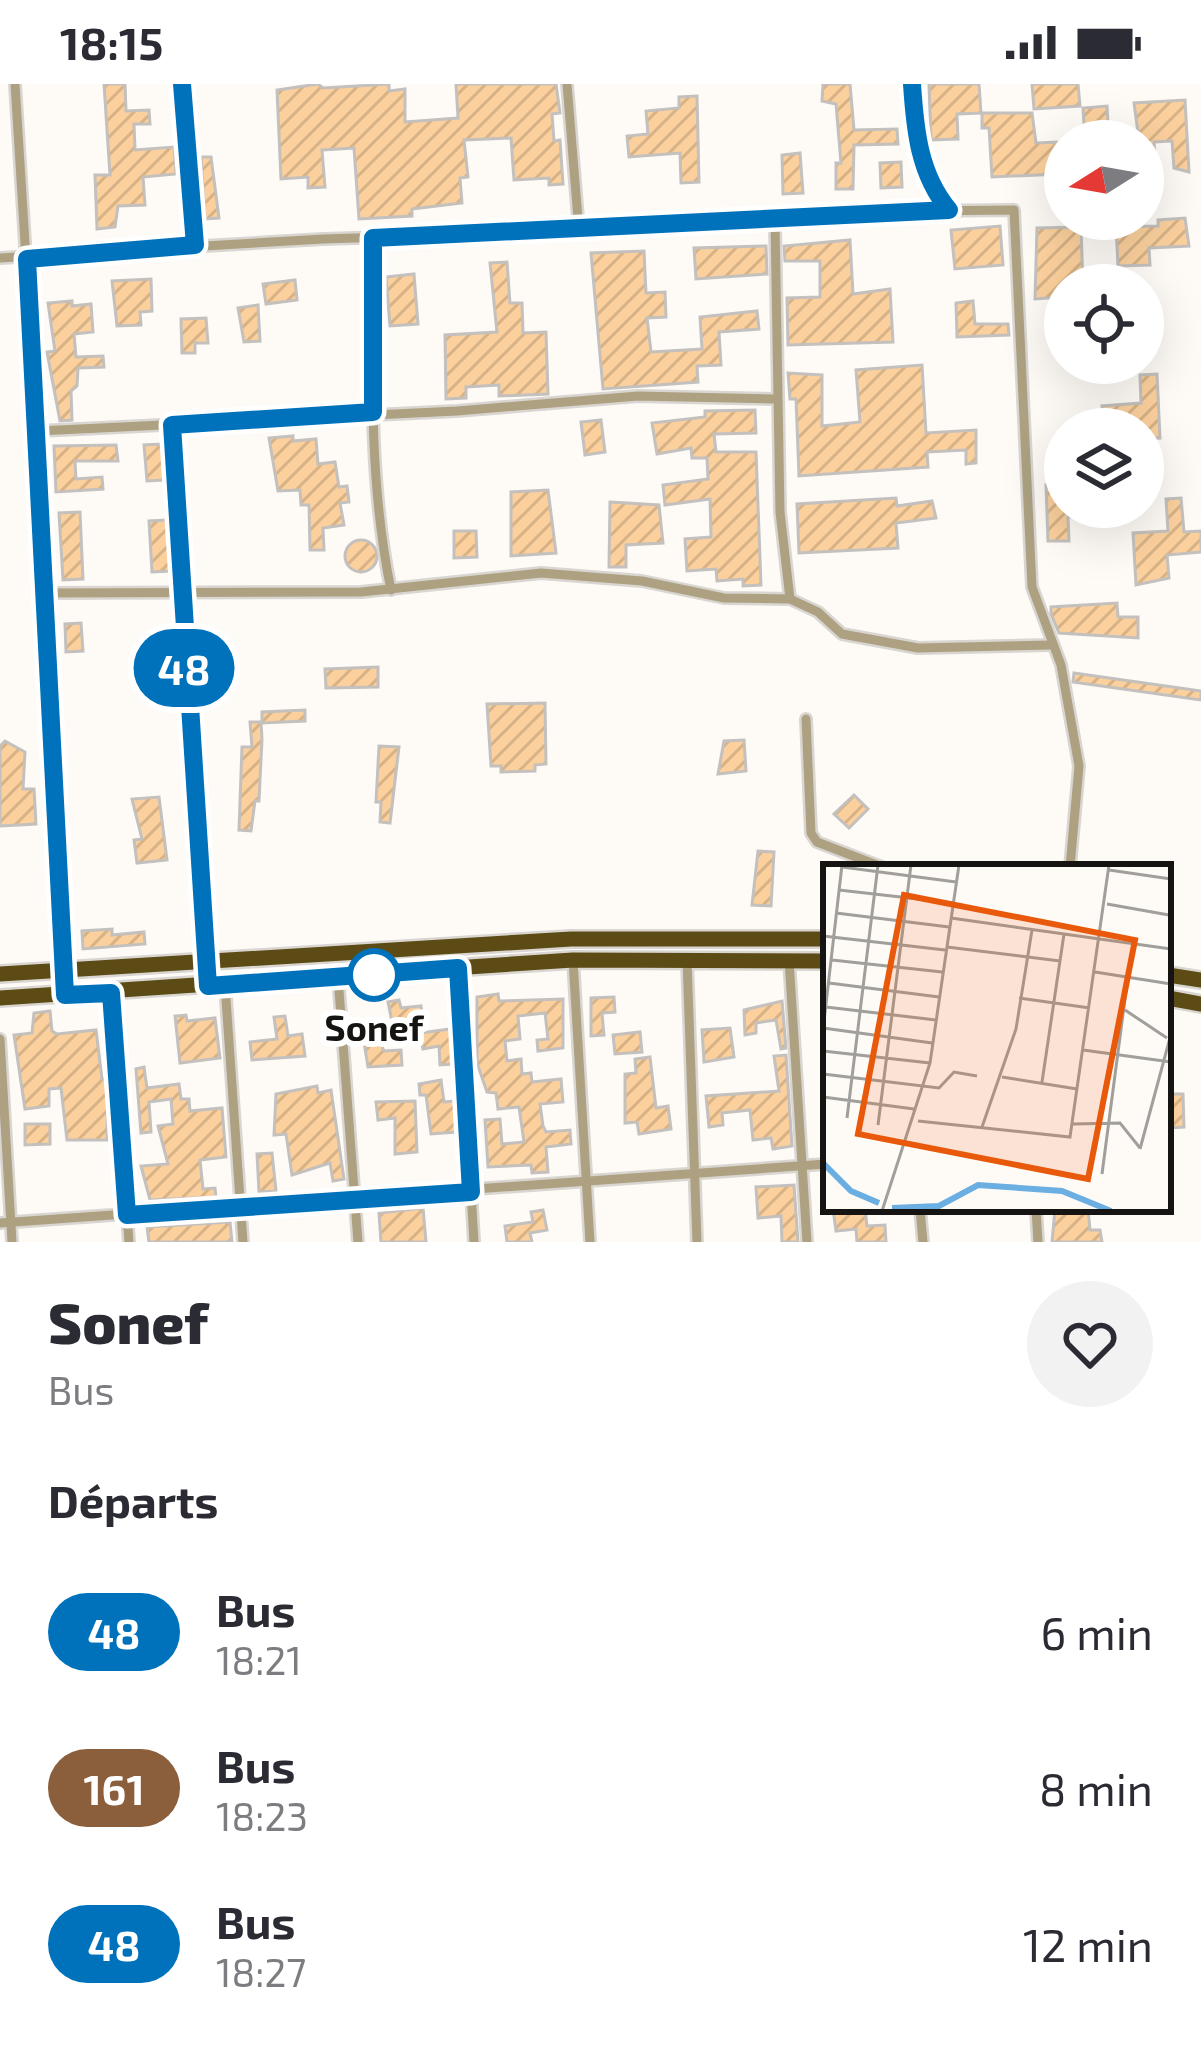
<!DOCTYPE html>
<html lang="fr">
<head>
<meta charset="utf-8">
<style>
  :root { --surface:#fff; --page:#f2f2f3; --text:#2b2b33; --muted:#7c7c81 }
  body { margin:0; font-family:"Exo 2",sans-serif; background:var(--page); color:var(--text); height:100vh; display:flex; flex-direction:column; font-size:45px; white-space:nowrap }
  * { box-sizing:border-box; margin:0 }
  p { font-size:39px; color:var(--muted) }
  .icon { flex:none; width:66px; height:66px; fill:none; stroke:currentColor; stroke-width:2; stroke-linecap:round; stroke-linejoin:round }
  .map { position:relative; height:1158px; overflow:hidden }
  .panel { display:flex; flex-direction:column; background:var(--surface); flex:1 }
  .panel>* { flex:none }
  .badge { padding:0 24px; border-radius:39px; font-size:42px; line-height:78px }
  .needle { width:78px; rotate:259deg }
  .tools { position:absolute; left:1044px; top:36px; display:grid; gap:24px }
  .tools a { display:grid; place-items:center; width:120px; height:120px; border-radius:50%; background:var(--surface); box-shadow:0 12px 48px #0002; font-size:60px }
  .map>.badge { position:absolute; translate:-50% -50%; box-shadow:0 0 0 6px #fff }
  h2 { padding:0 48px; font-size:45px; line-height:108px }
  .round { display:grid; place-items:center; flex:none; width:126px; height:126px; border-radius:63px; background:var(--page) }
  .overview { display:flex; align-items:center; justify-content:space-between; height:204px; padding:0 48px }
  h1 { font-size:57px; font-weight:800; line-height:90px }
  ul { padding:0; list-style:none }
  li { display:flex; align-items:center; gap:36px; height:156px; padding:0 48px }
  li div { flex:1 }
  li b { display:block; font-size:45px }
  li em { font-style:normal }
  li .badge { min-width:132px; font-weight:700; text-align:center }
  .status { display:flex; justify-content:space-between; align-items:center; height:84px; padding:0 60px; background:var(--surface); direction:ltr }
  .status svg { height:33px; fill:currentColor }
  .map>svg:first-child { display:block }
  .building { fill:url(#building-hatch); stroke:#c3c0bd; stroke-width:3 }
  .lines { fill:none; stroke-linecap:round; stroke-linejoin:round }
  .minor-casing { stroke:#d9d6d2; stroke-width:14 }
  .trunk-casing { stroke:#d9d6d2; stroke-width:20 }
  .minor { stroke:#ada182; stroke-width:9 }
  .trunk { stroke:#5c4b14; stroke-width:15 }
  .line-casing { stroke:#fff; stroke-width:27 }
  .line { stroke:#0072bc; stroke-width:18 }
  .stop-dot { fill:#fff; stroke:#0072bc; stroke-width:6 }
  .labels { text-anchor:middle; stroke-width:12; stroke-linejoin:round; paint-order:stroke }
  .stop-label { font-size:36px; font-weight:bold; fill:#151412; stroke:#fff }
  .inset-river { fill:none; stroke:#6aaee2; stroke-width:6 }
  .inset-road { fill:none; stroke:#a19f9b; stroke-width:3 }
  .view { fill:#e8590c; fill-opacity:0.15; stroke:#e8590c; stroke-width:6 }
  .inset-edge { fill:none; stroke:#151412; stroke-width:6 }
</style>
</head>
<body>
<div class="status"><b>18:15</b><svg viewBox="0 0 49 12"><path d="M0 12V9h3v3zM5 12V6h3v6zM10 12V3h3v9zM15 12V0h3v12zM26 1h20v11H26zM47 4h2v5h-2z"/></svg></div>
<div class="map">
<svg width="1201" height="1158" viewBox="0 0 1201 1158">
  <defs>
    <pattern id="building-hatch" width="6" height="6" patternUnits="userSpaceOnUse" patternTransform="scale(3)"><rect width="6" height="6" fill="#fbd09d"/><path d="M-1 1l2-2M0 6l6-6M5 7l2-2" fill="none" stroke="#d6b286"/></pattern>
  </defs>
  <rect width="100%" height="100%" fill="#fefbf7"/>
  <g class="building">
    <polygon points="104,0 125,0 126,27 149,26 150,40 134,40 135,66 174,63 176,90 143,93 145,121 118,122 115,143 97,145 95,91 110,91"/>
    <polygon points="318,0 323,4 389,0 389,7 405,5 405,38 458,34 456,0 556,0 560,29 552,30 554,57 560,56 563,100 549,101 549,94 514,96 511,54 464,56 468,93 460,94 462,119 412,125 412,132 359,135 354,64 322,66 325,103 308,104 308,93 281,95 277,6"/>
    <polygon points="823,0 850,0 854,46 897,45 898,60 854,61 853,105 836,105 836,79 841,79 836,20 822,17"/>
    <polygon points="929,0 979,0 981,29 957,30 958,55 931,56"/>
    <polygon points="1032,0 1078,0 1080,22 1034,25"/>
    <polygon points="697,12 699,98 681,99 680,69 629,73 627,52 648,50 646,27 679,24 679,13"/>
    <polygon points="1185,16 1189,88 1174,84 1172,57 1154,58 1156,86 1143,87 1134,19"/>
    <polygon points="1107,22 1109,54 1085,57 1083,24"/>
    <polygon points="982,29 1032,29 1036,59 1057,58 1060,90 992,93 989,44 982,44"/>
    <polygon points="800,69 803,109 783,110 782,71"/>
    <polygon points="201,73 211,73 219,134 205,135"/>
    <polygon points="901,78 902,103 881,104 880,79"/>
    <polygon points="1185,134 1189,162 1149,164 1150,181 1118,182 1116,143 1158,142 1158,136"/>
    <polygon points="1000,142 1003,181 955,185 951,146"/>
    <polygon points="1081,143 1083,201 1063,201 1063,213 1035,215 1037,144"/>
    <polygon points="850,156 853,210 890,205 893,258 788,261 787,214 820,213 820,177 785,177 784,162"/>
    <polygon points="766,162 767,190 696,195 694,164"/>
    <polygon points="644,167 646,209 665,208 666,233 647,234 651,268 702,265 700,233 757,227 759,245 719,248 721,281 697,282 698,298 603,305 591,169"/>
    <polygon points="507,178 510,219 522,219 523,249 546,248 548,310 499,312 499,301 466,303 466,314 446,315 445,251 497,248 490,179"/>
    <polygon points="414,190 418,240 390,242 386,193"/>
    <polygon points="151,195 152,227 140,228 141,241 117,242 112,197"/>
    <polygon points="295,196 297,216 266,220 263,200"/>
    <polygon points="72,217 72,222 91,220 93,248 74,250 76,273 103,272 104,283 78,284 77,302 71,307 72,336 60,337 47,268 55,267 48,219"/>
    <polygon points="973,217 975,240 1008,240 1009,251 957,253 956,219"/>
    <polygon points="258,221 260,257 244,258 238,224"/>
    <polygon points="206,234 208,259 195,259 195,269 182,269 181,235"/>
    <polygon points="922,281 926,349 976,346 976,379 966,380 966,366 927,368 928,383 799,392 796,315 790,315 788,289 822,291 822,342 860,338 856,286"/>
    <polygon points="1157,290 1160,354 1143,355 1143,345 1104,345 1102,322 1141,319 1140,291"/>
    <polygon points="755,326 756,349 714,350 716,368 756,368 761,501 743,502 743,495 717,497 716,485 687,487 685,455 711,453 710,415 665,421 663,401 708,395 707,374 692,374 691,364 657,370 652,339 705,333 705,327"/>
    <polygon points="601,336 605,368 585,371 581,338"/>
    <polygon points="293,352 293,357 316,355 318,380 335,378 339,403 347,402 349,418 340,419 344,441 323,444 324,466 310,466 309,421 301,421 300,406 278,407 269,354"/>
    <polygon points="162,360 164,396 147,397 144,361"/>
    <polygon points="116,361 118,377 75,377 76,395 102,393 103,405 56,408 54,362"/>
    <polygon points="1046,401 1065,401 1065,423 1108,423 1108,430 1068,433 1069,457 1048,457"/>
    <polygon points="548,406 556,469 511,472 511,408"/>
    <polygon points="896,414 897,422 932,417 936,434 896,439 898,464 799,469 797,420"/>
    <polygon points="1181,414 1184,448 1201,447 1201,468 1167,471 1169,494 1136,501 1133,449 1168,447 1166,415"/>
    <polygon points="610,418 659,421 663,459 626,461 626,483 609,483"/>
    <polygon points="80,428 83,495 63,496 59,429"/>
    <polygon points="167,436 171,487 152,488 149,437"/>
    <polygon points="454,447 476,447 477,473 454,474"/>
    <circle cx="361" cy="472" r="16"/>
    <polygon points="1117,519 1118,533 1138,533 1138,554 1059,549 1051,530 1051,523"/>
    <polygon points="81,539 83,567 66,568 65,540"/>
    <polygon points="156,567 158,598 136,599 135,568"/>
    <polygon points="378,583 378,603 326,604 325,585"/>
    <polygon points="1074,589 1201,607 1201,616 1073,598"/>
    <polygon points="545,619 546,680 535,681 535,687 501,688 501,682 491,682 487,620"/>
    <polygon points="305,626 305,637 262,639 262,628"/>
    <polygon points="250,638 261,638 262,655 259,717 255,717 251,747 239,746 242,663 252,663"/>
    <polygon points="744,656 746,687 718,690 724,657"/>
    <polygon points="5,657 25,668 23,705 34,705 36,740 0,742 0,662"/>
    <polygon points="379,662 399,663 390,739 380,738 381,718 376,718"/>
    <polygon points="854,711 868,725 849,744 834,730"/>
    <polygon points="159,713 167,776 137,779 134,756 142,755 132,715"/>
    <polygon points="758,767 774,768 771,822 752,821"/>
    <polygon points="112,845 112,851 144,848 145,860 83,865 82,847"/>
    <polygon points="498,910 499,917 563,915 563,964 538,967 537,956 548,955 545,929 518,932 520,955 505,957 507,977 521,975 522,990 531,989 532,998 561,995 563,1018 540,1020 543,1042 546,1048 570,1046 571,1060 546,1063 548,1088 532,1089 531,1081 488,1083 485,1036 500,1035 502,1060 524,1058 519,1023 498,1025 496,1009 487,1008 477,979 477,913"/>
    <polygon points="614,913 615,928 602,929 604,951 591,952 591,914"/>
    <polygon points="399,916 401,924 421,922 424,943 394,948 388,918"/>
    <polygon points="782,917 786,964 781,965 776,936 756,939 756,949 745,951 744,926"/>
    <polygon points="50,927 52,947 57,950 96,946 102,995 108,994 107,1056 67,1056 61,1004 49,1005 49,1022 25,1025 14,951 32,949 34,929"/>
    <polygon points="186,931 187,937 215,934 220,974 180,979 175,932"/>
    <polygon points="285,932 288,952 302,950 305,972 252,976 250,958 277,955 274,933"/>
    <polygon points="730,944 734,973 704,978 702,946"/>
    <polygon points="374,945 384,967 401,966 402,981 368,983 362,946"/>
    <polygon points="450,945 453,980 440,981 439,962 423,965 420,949"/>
    <polygon points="640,948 642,968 615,970 613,951"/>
    <polygon points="786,971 792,1062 773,1065 771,1054 753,1056 750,1026 722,1029 723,1041 709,1043 706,1012 779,1007 774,972"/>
    <polygon points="650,973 656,1024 668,1022 671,1045 639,1050 637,1038 625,1039 625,990 636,989 635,975"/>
    <polygon points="144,983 147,1004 179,1000 181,1015 189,1015 190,1027 222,1024 226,1073 200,1076 203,1105 215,1104 216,1113 150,1116 141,1082 168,1080 158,1042 173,1040 171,1015 149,1018 151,1048 141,1049 136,985"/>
    <polygon points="441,996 444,1018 455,1017 456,1048 431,1050 426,1011 420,1011 419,1000"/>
    <polygon points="317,1002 318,1009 331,1006 344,1095 333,1097 330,1079 292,1091 286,1050 274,1051 276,1010"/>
    <polygon points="1168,1010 1183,1010 1184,1043 1168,1044"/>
    <polygon points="415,1017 417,1068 395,1070 395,1034 378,1036 376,1018"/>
    <polygon points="25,1040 50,1040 50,1060 25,1061"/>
    <polygon points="272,1069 276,1107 259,1108 257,1070"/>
    <polygon points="794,1101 798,1158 782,1158 781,1132 758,1134 756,1103"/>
    <polygon points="423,1124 426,1158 381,1158 379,1129"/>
    <polygon points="833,1125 865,1125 867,1142 885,1141 886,1158 857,1158 856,1145 836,1147"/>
    <polygon points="1055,1125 1088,1125 1090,1146 1100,1146 1102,1158 1052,1158"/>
    <polygon points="543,1126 547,1146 530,1149 532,1158 507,1158 505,1142 533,1138 531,1128"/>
    <polygon points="230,1138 232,1158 149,1158 147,1143"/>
  </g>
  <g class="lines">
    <g class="minor-casing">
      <g id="minor">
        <polyline points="15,0 47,509 65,911"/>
        <polyline points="181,0 195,161"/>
        <polyline points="567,0 579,147"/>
        <path d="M912 0C915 46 919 90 949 126"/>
        <polyline points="775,139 780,428 790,515"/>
        <path d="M373 154C373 272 367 390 391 506"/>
        <polyline points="0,174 323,155 579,147 692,135 775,139 914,127 1014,126 1032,503 1061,581 1079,682 1070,783"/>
        <polyline points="172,341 208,902"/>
        <polyline points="38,347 457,327 638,312 775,315"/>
        <polyline points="47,509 361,508 541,489 642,497 724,514 790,515 818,528 842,550 918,564 1051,561"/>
        <polyline points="806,635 811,749 817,758 882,783"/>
        <polyline points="573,876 590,1158"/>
        <polyline points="687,876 697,1158"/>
        <polyline points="789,876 807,1158"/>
        <polyline points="458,885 474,1158"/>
        <polyline points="338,893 358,1158"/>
        <polyline points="225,901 243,1158"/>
        <polyline points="111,909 129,1158"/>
        <polyline points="0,955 12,1158"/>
        <polyline points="920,1125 923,1158"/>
        <polyline points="1036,1125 1038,1158"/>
        <polyline points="0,1139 826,1080"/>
      </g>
    </g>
    <g class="trunk-casing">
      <g id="trunk">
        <polyline points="0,890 571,855 826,855"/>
        <polyline points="1168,891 1201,896"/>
        <polyline points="0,914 573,876 826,877"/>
        <polyline points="1168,914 1201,920"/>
      </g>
    </g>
    <use href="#minor" class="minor"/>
    <use href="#trunk" class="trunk"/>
  </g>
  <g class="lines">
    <g class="line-casing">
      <path id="line" d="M182 0 195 161 27 175 65 911 111 909 127 1131 471 1108 458 884 208 902 172 341 373 328V154L949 126C919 90 915 46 912 0"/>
    </g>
    <use href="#line" class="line"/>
  </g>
  <circle class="stop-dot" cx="374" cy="891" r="24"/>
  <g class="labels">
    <g class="stop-label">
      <text x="374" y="957">Sonef</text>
    </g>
  </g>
  <g transform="translate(823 780)">
    <rect width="348" height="348" fill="#fefbf7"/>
    <path class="inset-river" d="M0 299 28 327 56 339M69 344 116 342 155 321 239 327 288 347"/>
    <path class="inset-road" d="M19 3 133 18M286 6 348 15M16 26 130 39M284 40 346 51M13 49 126 63M128 54 348 85M0 72 122 86M124 83 237 97M9 96 119 108M272 108 348 120M6 119 116 133M196 134 267 144M3 143 113 156M302 146 344 174M0 164 109 179M0 166 19 1M260 186 348 198M0 187 107 199M0 210 116 224 131 208 154 212M179 213 254 225M219 218 241 70M0 233 91 245M24 254 55 1M95 257 247 273 286 1M250 260 297 259 317 284M55 261 88 1M159 263 193 165 209 66M317 285 348 170M279 310 305 112M59 347 107 199 136 1"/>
    <path class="view" d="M81 31 312 76 265 315 35 270Z"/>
    <rect width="348" height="348" class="inset-edge"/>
  </g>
</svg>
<div class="tools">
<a><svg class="needle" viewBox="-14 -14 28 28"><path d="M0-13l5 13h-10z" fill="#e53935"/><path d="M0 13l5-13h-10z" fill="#7c7c81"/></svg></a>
<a><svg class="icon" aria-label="locate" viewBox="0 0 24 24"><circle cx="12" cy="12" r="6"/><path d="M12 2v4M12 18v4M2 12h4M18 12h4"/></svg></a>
<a><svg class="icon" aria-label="layers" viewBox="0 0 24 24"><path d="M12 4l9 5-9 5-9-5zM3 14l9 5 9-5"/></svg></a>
</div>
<b class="badge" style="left:184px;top:584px;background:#0072bc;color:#fff">48</b>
</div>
<section class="panel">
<div class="overview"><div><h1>Sonef</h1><p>Bus</p></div><a class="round"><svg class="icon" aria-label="heart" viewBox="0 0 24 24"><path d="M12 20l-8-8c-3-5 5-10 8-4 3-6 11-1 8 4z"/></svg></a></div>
<h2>Départs</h2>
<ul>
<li><span class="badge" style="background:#0072bc;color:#fff">48</span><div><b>Bus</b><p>18:21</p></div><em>6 min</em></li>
<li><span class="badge" style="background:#8b5e3c;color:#fff">161</span><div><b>Bus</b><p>18:23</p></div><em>8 min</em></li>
<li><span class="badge" style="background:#0072bc;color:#fff">48</span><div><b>Bus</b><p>18:27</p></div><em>12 min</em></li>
</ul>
</section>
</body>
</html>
